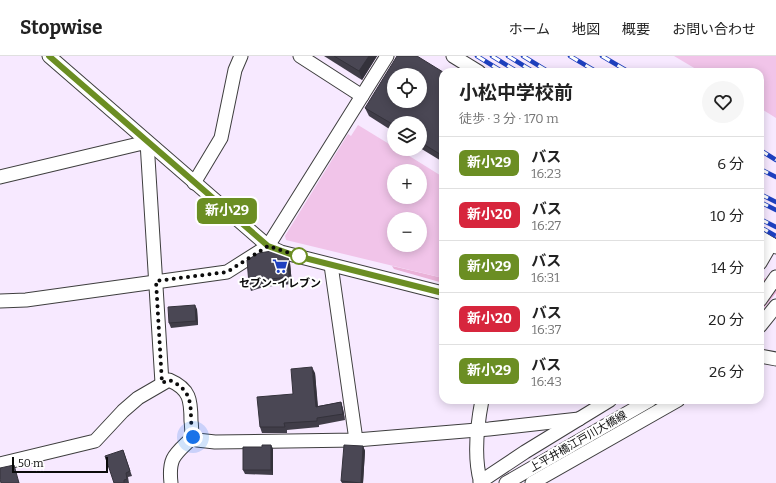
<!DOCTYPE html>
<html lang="ja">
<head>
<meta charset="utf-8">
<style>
  :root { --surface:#fff; --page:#f6f6f6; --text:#222; --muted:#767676; --line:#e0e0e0 }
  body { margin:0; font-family:Bitter,"Noto Sans JP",serif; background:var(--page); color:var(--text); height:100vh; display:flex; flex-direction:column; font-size:15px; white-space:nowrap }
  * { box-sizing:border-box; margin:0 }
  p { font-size:13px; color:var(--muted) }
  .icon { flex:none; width:22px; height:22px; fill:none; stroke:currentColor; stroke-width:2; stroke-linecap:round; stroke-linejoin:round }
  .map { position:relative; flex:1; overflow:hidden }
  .details { position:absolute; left:439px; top:12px; width:325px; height:336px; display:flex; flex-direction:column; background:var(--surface); border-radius:12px; box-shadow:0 2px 10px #0003 }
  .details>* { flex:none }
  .badge { padding:0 8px; border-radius:6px; font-size:14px; line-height:26px }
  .buttons { position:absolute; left:387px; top:12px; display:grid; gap:8px }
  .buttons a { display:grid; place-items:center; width:40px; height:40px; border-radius:50%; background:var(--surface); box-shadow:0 2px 10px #0003; font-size:20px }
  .scale { position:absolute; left:12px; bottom:10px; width:96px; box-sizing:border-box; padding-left:4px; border:2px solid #0b0b0b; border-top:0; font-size:11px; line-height:14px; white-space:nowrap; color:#0b0b0b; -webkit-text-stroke:3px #fff; paint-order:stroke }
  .you { position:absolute; width:20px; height:20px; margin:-10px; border:3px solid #fff; border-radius:50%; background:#1a73e8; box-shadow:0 0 0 6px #1a73e833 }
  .map>.badge { position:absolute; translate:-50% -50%; box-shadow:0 0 0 2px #fff }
  .round { display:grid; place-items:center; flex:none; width:42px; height:42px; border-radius:21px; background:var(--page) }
  .head { display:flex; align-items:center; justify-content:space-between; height:68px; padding:0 20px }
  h1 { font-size:19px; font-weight:700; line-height:30px }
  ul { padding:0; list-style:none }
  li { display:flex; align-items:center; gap:12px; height:52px; padding:0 20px; border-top:1px solid var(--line) }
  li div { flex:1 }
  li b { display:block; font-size:15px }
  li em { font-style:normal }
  li .badge { min-width:44px; font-weight:700; text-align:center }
  header { display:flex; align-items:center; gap:24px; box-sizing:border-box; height:56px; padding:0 20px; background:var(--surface); border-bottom:1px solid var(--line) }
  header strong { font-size:19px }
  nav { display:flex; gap:22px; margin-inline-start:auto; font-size:14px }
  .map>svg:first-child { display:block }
  .green { fill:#eab2d8 }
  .pitch { fill:#f1c4e9; fill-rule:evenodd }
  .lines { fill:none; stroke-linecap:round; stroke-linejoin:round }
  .minor-casing { stroke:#3e3e3e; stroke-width:15 }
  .minor { stroke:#fff; stroke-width:13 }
  .rail-casing { stroke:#1e40bf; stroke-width:4.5 }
  .rail { stroke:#fff; stroke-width:3; stroke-dasharray:9; stroke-linecap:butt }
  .wall { fill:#403d48 }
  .shaded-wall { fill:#34323b }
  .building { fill:#4a4754; stroke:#34323b; fill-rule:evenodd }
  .line-casing { stroke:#fff; stroke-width:9 }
  .line { stroke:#6b8e23; stroke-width:6 }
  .walk { stroke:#0b0b0b; stroke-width:4; stroke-dasharray:0 7.2 }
  .stop-dot { fill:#fff; stroke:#6b8e23; stroke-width:2 }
  .labels { text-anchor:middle; stroke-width:4; stroke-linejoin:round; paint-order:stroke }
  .poi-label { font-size:11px; font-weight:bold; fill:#0b0b0b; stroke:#fff }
  .street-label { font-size:11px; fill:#0b0b0b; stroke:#fff }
</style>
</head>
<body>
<header>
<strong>Stopwise</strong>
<nav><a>ホーム</a><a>地図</a><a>概要</a><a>お問い合わせ</a></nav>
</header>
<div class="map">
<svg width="776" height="427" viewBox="0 0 776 427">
  <rect width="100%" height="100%" fill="#f7e9ff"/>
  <g class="green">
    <polygon points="392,210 443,222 443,227 394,213"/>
    <polygon points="763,221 776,231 776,237 760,257 760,225"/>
  </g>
  <g class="pitch">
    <polygon points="674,0 776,0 776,62 760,52 760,16 701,16"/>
    <path d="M358 69 394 91V93H398L443 121V222L286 184 285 180 348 78 351 80ZM394 115H420V141H394ZM394 163H420V189H394Z"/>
  </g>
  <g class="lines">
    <g class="minor-casing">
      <g id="minor">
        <polyline points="49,0 268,190 281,196 443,237"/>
        <polyline points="300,0 362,40"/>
        <polyline points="453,0 479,16"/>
        <polyline points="0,121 147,86 162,327"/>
        <polyline points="194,127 221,82 235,14 241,0"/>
        <polyline points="760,181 776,191"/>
        <polyline points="760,207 771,188"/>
        <polyline points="331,209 356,384"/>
        <polyline points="760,244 776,221"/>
        <polyline points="0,245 26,244 227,216 268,190 387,0"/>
        <polyline points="760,270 776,250"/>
        <polyline points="760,300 776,303"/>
        <path d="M0 408 95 385 123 355 138 342 169 324C190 333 191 344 191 365 192 370 191 376 193 381L197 384 215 386 356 384 489 373 579 363"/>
        <polyline points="480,426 525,396 610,344"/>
        <path d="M171 427C168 400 176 398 193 381"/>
        <path d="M481 427C473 401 477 370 482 344"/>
        <polyline points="506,427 650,344"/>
        <polyline points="532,427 678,344"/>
      </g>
    </g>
    <use href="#minor" class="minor"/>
    <g class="rail-casing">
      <g id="rail">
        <polyline points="477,0 503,16"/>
        <polyline points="492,0 518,16"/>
        <polyline points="508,0 534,16"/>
        <polyline points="523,0 549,16"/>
        <polyline points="570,0 597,16"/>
        <polyline points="602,0 629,16"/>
        <polyline points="760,94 776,104"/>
        <polyline points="760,113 776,121"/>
        <polyline points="760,138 776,146"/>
        <polyline points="760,146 776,154"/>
        <polyline points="760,163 776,171"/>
        <polyline points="760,171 776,180"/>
      </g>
    </g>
    <use href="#rail" class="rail"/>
  </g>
  <g class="wall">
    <polygon points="324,0 377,0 362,24"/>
    <polygon points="443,16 443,106 420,92 420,67 394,67 394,76 369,60 365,52"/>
    <polygon points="290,207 292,228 264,231 251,235 249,228"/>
    <polygon points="197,253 198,269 171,272 169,267"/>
    <polygon points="315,317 318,350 341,346 343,353 345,364 319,369 319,371 287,374 287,377 262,377 260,371 293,338"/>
    <polygon points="271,389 273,393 273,419 245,418 243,414 262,391"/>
    <polygon points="363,390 365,395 363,427 342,427 341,425"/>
    <polygon points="123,394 132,420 128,421 129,427 114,427"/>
  </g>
  <g class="shaded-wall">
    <polygon points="369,0 377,0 362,24 359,15"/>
    <polygon points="288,200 290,207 292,228 289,221"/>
    <polygon points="195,249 197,253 198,269 196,265"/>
    <polygon points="312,311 315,317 318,357 316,351"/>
    <polygon points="341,346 343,353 345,364 343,358"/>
    <polygon points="271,389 273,393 273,419 271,414"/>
    <polygon points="363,390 365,395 363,427 361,427"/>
  </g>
  <g class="building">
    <polygon points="334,0 369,0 359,15"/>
    <path d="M397 0H417L443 16V100L420 86V67H394V69L365 52ZM394 19H420V45H394Z"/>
    <polygon points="272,195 288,200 289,221 261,224 249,228 247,204 259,197"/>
    <polygon points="195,249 196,265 169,267 168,251"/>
    <polygon points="312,311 316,351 341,346 343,358 317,362 317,365 284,367 285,371 260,371 257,341 293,338 291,313"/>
    <polygon points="262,389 271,389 271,414 243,414 243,391 262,391"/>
    <polygon points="344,389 363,390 361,427 341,425"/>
    <polygon points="123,394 130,415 126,417 127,423 124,424 124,427 114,427 105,400"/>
    <polygon points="14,409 19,427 1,427 0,423 0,412"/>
  </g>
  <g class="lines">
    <g class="line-casing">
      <polyline id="line" points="49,0 268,190 293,199 443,237"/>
    </g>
    <use href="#line" class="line"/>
    <path class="walk" d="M193 381C191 376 192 371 191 365 191 345 190 333 169 324L162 327 156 225 227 216 268 190 299 200"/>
  </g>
  <defs>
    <g id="supermarket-bare" transform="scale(1.2)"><path d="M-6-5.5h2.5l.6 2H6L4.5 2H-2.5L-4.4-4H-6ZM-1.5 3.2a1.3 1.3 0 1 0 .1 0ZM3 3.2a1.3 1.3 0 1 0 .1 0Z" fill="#1e40bf" stroke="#fff" stroke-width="2.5" paint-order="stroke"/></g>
  </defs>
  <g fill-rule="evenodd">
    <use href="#supermarket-bare" x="280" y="210"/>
  </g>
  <circle class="stop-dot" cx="299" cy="200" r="8"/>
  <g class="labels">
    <g class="poi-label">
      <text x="280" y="231">セブン-イレブン</text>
    </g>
    <g class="street-label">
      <text transform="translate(578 385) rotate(-30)" y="4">上平井橋江戸川大橋線</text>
    </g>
  </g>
</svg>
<div class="buttons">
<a><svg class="icon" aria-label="locate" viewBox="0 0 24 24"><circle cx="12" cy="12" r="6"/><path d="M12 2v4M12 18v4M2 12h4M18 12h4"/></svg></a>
<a><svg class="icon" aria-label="layers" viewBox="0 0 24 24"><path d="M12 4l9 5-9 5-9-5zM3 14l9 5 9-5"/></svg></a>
<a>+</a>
<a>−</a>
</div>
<div class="scale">50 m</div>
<div class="you" style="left:193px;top:381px"></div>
<b class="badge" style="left:227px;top:155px;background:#6b8e23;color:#fff">新小29</b>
<section class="details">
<div class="head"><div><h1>小松中学校前</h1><p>徒歩 · 3 分 · 170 m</p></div><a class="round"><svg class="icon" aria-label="heart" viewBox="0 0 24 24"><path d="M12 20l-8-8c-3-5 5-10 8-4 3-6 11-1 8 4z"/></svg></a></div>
<ul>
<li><span class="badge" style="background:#6b8e23;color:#fff">新小29</span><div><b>バス</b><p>16:23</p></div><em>6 分</em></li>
<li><span class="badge" style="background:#d7263d;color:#fff">新小20</span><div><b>バス</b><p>16:27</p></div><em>10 分</em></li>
<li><span class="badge" style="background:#6b8e23;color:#fff">新小29</span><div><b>バス</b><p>16:31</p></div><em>14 分</em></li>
<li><span class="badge" style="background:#d7263d;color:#fff">新小20</span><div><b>バス</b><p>16:37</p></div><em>20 分</em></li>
<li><span class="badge" style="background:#6b8e23;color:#fff">新小29</span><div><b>バス</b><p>16:43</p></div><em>26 分</em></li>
</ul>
</section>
</div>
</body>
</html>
